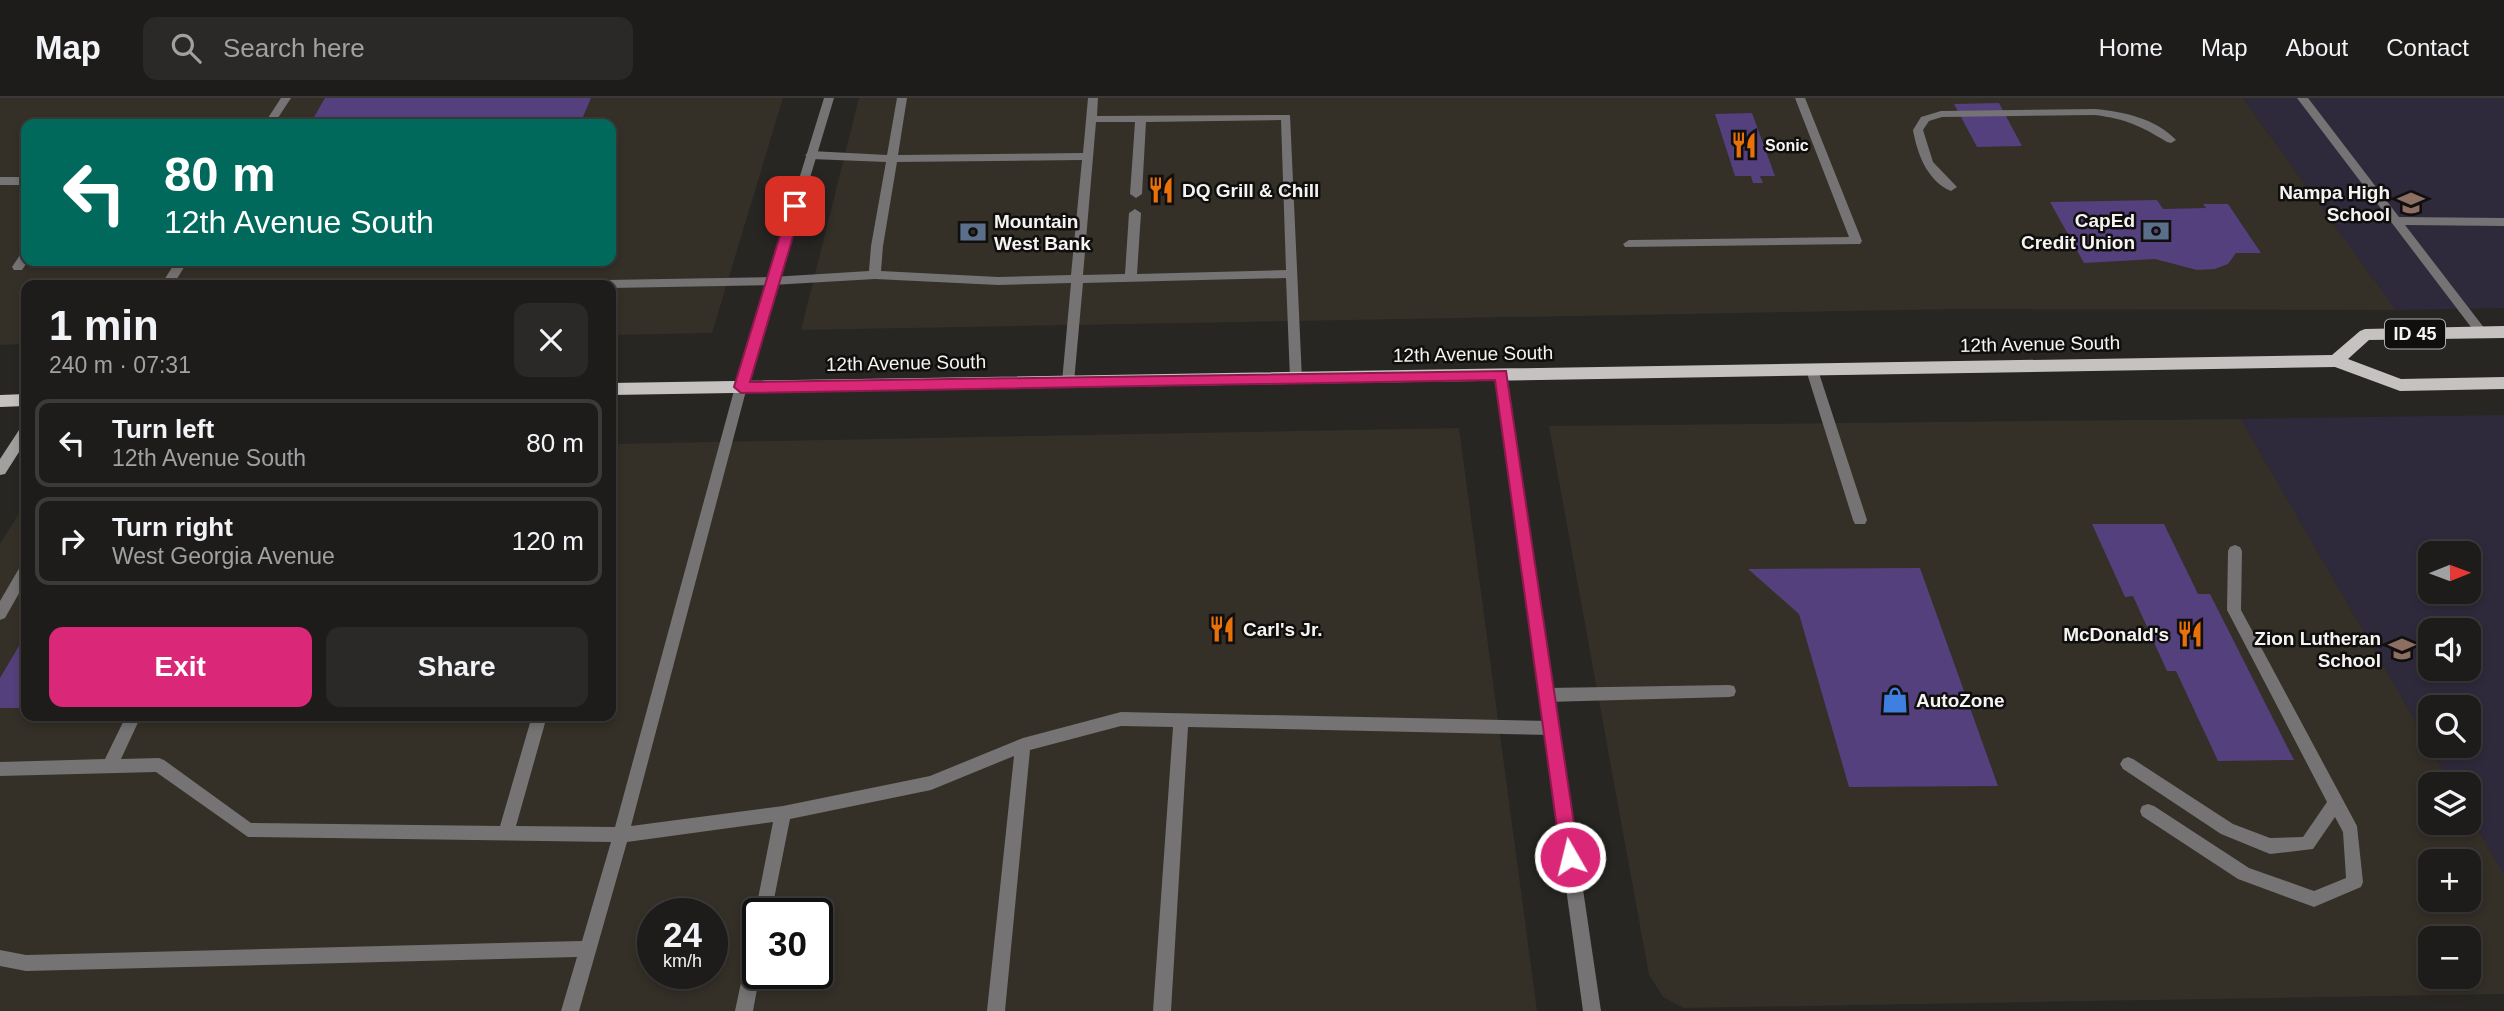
<!DOCTYPE html>
<meta charset="utf-8">
<style>
:root{--surface:#1d1c1a;--page:#2a2927;--text:#f1f3f6;--muted:#a0a1a2;--line:#3b3a39;--accent:#db2777}
body{margin:0;font-family:Helvetica,sans-serif;background:var(--page);color:var(--text);height:100vh;display:flex;flex-direction:column;font-size:26px;white-space:nowrap}
*{box-sizing:border-box;margin:0}
p{font-size:23px;color:var(--muted)}
.icon{flex:none;width:38px;height:38px;fill:none;stroke:currentColor;stroke-width:2;stroke-linecap:round;stroke-linejoin:round}
.map{position:relative;flex:1;overflow:hidden}
.sheet{position:absolute;left:21px;top:182px;width:595px;height:441px;display:flex;flex-direction:column;background:var(--surface);border-radius:14px;box-shadow:0 4px 10px #0003,0 0 0 2px var(--line)}
.sheet>*{flex:none}
.guide{position:absolute;left:21px;top:21px;width:595px;height:147px;border-radius:14px;box-shadow:0 4px 10px #0003,0 0 0 2px var(--line);background:#00695c;color:#fff;overflow:hidden}
.needle{width:46px;rotate:89deg}
.fabs{position:absolute;left:2418px;top:443px;display:grid;gap:14px}
.fabs a{display:grid;place-items:center;width:63px;height:63px;border-radius:14px;background:var(--surface);box-shadow:0 4px 10px #0003,0 0 0 2px var(--line);font-size:35px}
.speed{position:absolute;left:637px;top:800px;display:flex;gap:14px;font-size:35px;font-weight:700;text-align:center}
.speed>*{display:grid;place-content:center;width:91px;height:91px;border-radius:50%;background:var(--surface);box-shadow:0 4px 10px #0003,0 0 0 2px var(--line);line-height:1}
.speed small{font-size:18px;font-weight:400}
.speed .limit{border:4px solid #111;border-radius:10px;background:#fff;color:#111}
.pin{position:absolute;display:grid;place-items:center;width:60px;height:60px;color:#fff;margin:-30px;border-radius:14px;box-shadow:0 4px 10px #0006}
.me{position:absolute;width:77px;margin:-38px;rotate:352deg;stroke-linejoin:round;filter:drop-shadow(0 0 5px #0008)}
.turn{display:flex;align-items:center;gap:24px;height:147px;padding:0 28px;font-size:32px}
.turn .icon{width:91px;height:91px;stroke-width:2.5}
.turn b{display:block;font-size:49px;line-height:60px}
.round{display:grid;place-items:center;flex:none;width:74px;height:74px;border-radius:14px;background:var(--page)}
.head{display:flex;align-items:center;justify-content:space-between;height:119px;padding:0 28px}
h1{font-size:42px;font-weight:800;line-height:52px}
.cta{display:flex;gap:14px;margin-top:auto;padding:14px 28px}
.cta a{flex:1;height:80px;border-radius:14px;background:var(--accent);color:#fff;font-size:28px;font-weight:800;line-height:80px;text-align:center}
.cta a+a{background:var(--page);color:var(--text)}
ul{padding:0;list-style:none}
li{display:flex;align-items:center;gap:21px;height:88px;margin:0 14px 10px;padding:0 14px;border:4px solid var(--line);border-radius:14px}
li div{flex:1}
li b{display:block;font-size:26px}
li em{font-style:normal}
header{display:flex;align-items:center;gap:42px;box-sizing:border-box;height:98px;padding:0 35px;background:var(--surface);border-bottom:2px solid var(--line)}
header strong{font-size:33px}
nav{display:flex;gap:38px;margin-inline-start:auto;font-size:24px}
.search{width:490px;height:63px;background:var(--page);display:flex;align-items:center;gap:18px;box-sizing:border-box;padding:0 24px;border-radius:14px;color:var(--muted);font-size:26px}
.map>svg:first-child{display:block}
</style>
<header>
<strong>Map</strong>
<div class="search"><svg class="icon" aria-label="search" viewBox="0 0 24 24"><circle cx="10" cy="10" r="6"/><path d="M15 15l6 6"/></svg>Search here</div>
<nav><a>Home</a><a>Map</a><a>About</a><a>Contact</a></nav>
</header>
<div class="map">
<svg width="2504" height="913" viewBox="0 0 2504 913">
<rect width="100%" height="100%" fill="#272623"/>
<path fill="#342f27" fill-rule="evenodd" d="M0,0H783L712,235L611,237V187H26V246L0,247ZM26,26H611V163H26Z
M859,0H2243L2396,212L1958,211L801,232Z
M2241,321L2452,686H2431V724H2469V716L2504,776V896L1684,910L1663,899L1649,877L1549,328ZM2431,763H2469V802H2431ZM2431,840H2469V878H2431Z
M1459,330L1537,913H0V446L26,404V618H611V346ZM653,816H712V875H653ZM758,816H817V875H758Z"/>
<path fill="#2f2a3b" fill-rule="evenodd" d="M2243,0H2504V210L2396,212Z
M2504,317V776L2469,716V686H2452L2241,321ZM2431,455H2469V494H2431ZM2431,532H2469V570H2431ZM2431,609H2469V648H2431Z"/>
<path fill="#53407c" d="M325,0H591L580,26H310Z
M1999,5L2022,48L1977,49L1954,6Z
M1752,15L1775,78H1760L1763,85H1753L1751,78H1735L1715,16Z
M2157,102L2163,111L2206,110L2203,106H2228L2261,155H2236L2228,166L2215,171L2197,172L2155,161L2084,165L2050,104Z
M2092,426H2164L2198,496H2210L2294,662L2218,663L2176,573H2167L2133,498L2125,499Z
M1920,470L1998,688L1849,689L1799,516L1748,471Z
M26,536V610H0V580Z"/>
<g fill="none" stroke-linecap="round" stroke-linejoin="round">
<path fill="#757373" fill-rule="evenodd" d="M897,0H907L898,57L1083,55L1088,0H1098L1097,18L1290,17L1302,281L1300,284L1296,286L1290,281L1286,180L1083,185L1074,284L1068,289L1062,284L1071,185L998,187L875,181L772,187L611,190V187H543L549,183L772,179L869,173L871,148L886,64L811,61L805,57L811,53L887,57ZM1281,22L1286,172L1137,176L1141,115L1135,111L1129,115L1125,176L1083,177L1096,24H1135L1130,96L1136,100L1142,96L1146,24ZM1082,62L1071,177L998,179L881,173L883,148L897,64Z
M1795,0H1805L1862,143L1860,146L1625,149L1623,146L1629,142L1849,139Z
M2297,0H2308L2399,119L2504,120V128L2405,127L2485,231L2487,234L2485,237H2477Z
M2095,11C2124,14 2155,20 2176,42L2171,45L2167,44C2141,28 2126,21 2095,17L1942,19L1929,23L1923,32L1933,64L1957,89L1951,93C1927,83 1917,55 1913,32L1921,19L1941,13Z
M0,79H26V87H0Z
M26,153V163H28L22,172H14L12,169L22,154Z
M1812,267L1818,272L1867,422L1865,426H1855L1853,422L1806,272Z
M741,284L747,289L631,728L783,708L930,678L1023,640L1121,614L1552,623L1557,625L1560,630L1557,635L1552,637L1188,629L1171,913H1153L1173,629L1121,628L1030,652L1005,913H987L1014,658L931,692L790,721L771,816H758V822L755,816L773,724L627,744L579,913H561L577,859L26,873L0,868V852L26,857L582,843L611,744L248,739L156,674L0,678V664L105,661L126,618H141L121,661L159,660L164,662L251,725L500,728L532,618H547L516,728L615,729L735,289Z
M2235,447L2240,449L2242,453L2241,512L2357,728L2363,784L2361,789L2314,809L2238,781L2142,718L2140,713L2142,708L2148,706L2154,708L2249,770L2314,793L2346,780L2343,734L2335,719L2313,751L2270,756L2221,736L2123,671L2120,666L2123,661L2128,659L2133,661L2233,726L2270,740L2303,739L2327,704L2227,512L2228,453L2230,449Z
M26,465V483L5,520L0,522V503L21,467Z
M1729,587L1734,588L1736,593L1734,598L1729,599L1547,604L1542,602L1539,597L1542,592L1547,590Z
M758,834V875H760L753,913H735L750,842L752,836Z"/>
<path fill="#757373" fill-rule="evenodd" d="M281,0H291L274,26H264Z
M824,0H834L747,289L741,294L735,289Z
M176,163H188L173,187H161Z
M1501,272L1507,277L1601,913H1583L1495,277Z"/>
<path fill="#a29f9f" fill-rule="evenodd" d="M26,328V343L5,376L0,377V361L21,329Z"/>
<path fill="#c6c2c1" fill-rule="evenodd" d="M2504,228V240L2369,242L2348,261L2401,281L2504,279V291L2400,293L2335,269L611,297V285L2332,257L2360,233L2365,231Z
M26,296V308L0,309V297Z"/>
</g>
<path fill="#db2777" stroke="#8e194d" stroke-width="2" d="M795,103L802,108L750,284L1506,273L1579,759L1577,765L1570,767L1564,765L1561,759L1495,282L741,295L734,289L789,108Z"/>
<defs>
<g id="restaurant-bare" transform="scale(2.1)"><path d="M-5-6h1v4h1v-4h1v4h1v-4h1v5L-1.5 .5V6h-2V.5L-5-1ZM5-6V6H3V1.5H1.5Q1.5-4 5-6Z" fill="#e8710a" stroke="#100f0e" stroke-width="2.5" paint-order="stroke"/></g>
<g id="school-bare" transform="scale(2.1)"><path d="M0-5L7-2L0 1L-7-2ZM-4 1L0 2.5L4 1V4Q0 6-4 4Z" fill="#8d6e63" stroke="#100f0e" stroke-width="2.5" paint-order="stroke"/></g>
<g id="bank-bare" transform="scale(2.1)"><path d="M-6-4H6V4H-6ZM0-2.3a2.3 2.3 0 1 0 0 4.6a2.3 2.3 0 1 0 0-4.6Z" fill="#5c6f8a" stroke="#100f0e" stroke-width="2.5" paint-order="stroke"/></g>
<g id="shop-bare" transform="scale(2.1)"><path d="M-5-2.5h2.3a2.7 3.5 0 0 1 5.4 0H5L5.5 6h-11ZM-1.5-2.5h3a1.5 2.3 0 0 0-3 0Z" fill="#3f7fe0" stroke="#100f0e" stroke-width="2.5" paint-order="stroke"/></g>
</defs>
<g fill-rule="evenodd">
<use href="#restaurant-bare" x="1744" y="47"/>
<use href="#restaurant-bare" x="1161" y="92"/>
<use href="#school-bare" x="2411" y="105"/>
<use href="#bank-bare" x="2156" y="133"/>
<use href="#bank-bare" x="973" y="134"/>
<use href="#restaurant-bare" x="1222" y="531"/>
<use href="#restaurant-bare" x="2190" y="536"/>
<use href="#school-bare" x="2402" y="551"/>
<use href="#shop-bare" x="1895" y="602"/>
</g>
<g text-anchor="middle" dominant-baseline="central" stroke-width="5" stroke-linejoin="round" paint-order="stroke">
<g font-size="16" font-weight="bold" fill="#f5f4f2" stroke="#100f0e" text-anchor="start">
<text x="1765" y="47">Sonic</text>
</g>
<rect fill="#100f0e" stroke="#b0afae" stroke-width="2" x="2385" y="221.5" width="60" height="29" rx="5"/>
<g font-size="18" font-weight="bold" fill="#f5f4f2">
<text x="2415" y="236">ID 45</text>
</g>
<g font-size="19" font-weight="bold" fill="#f5f4f2" stroke="#100f0e" text-anchor="start">
<text x="1182" y="92">DQ Grill &amp; Chill</text>
<text x="2390" y="94" text-anchor="end">Nampa High<tspan x="2390" dy="22">School</tspan></text>
<text x="2135" y="122" text-anchor="end">CapEd<tspan x="2135" dy="22">Credit Union</tspan></text>
<text x="994" y="123">Mountain<tspan x="994" dy="22">West Bank</tspan></text>
<text x="1243" y="531">Carl's Jr.</text>
<text x="2169" y="536" text-anchor="end">McDonald's</text>
<text x="2381" y="540" text-anchor="end">Zion Lutheran<tspan x="2381" dy="22">School</tspan></text>
<text x="1916" y="602">AutoZone</text>
</g>
<g font-size="19" fill="#f5f4f2" stroke="#100f0e">
<text transform="translate(2040 246) rotate(-1)">12th Avenue South</text>
<text transform="translate(1473 256) rotate(-1)">12th Avenue South</text>
<text transform="translate(906 265) rotate(-1)">12th Avenue South</text>
</g>
</g>
</svg>
<div class="fabs">
<a><svg class="needle" viewBox="-14 -14 28 28"><path d="M0-13l5 13h-10z" fill="#e53935"/><path d="M0 13l5-13h-10z" fill="#a0a1a2"/></svg></a>
<a><svg class="icon" aria-label="sound" viewBox="0 0 24 24"><path d="M4 9h4l5-4v14l-5-4H4zM17 9q2 3 0 6"/></svg></a>
<a><svg class="icon" aria-label="search" viewBox="0 0 24 24"><circle cx="10" cy="10" r="6"/><path d="M15 15l6 6"/></svg></a>
<a><svg class="icon" aria-label="layers" viewBox="0 0 24 24"><path d="M12 4l9 5-9 5-9-5zM3 14l9 5 9-5"/></svg></a>
<a>+</a>
<a>−</a>
</div>
<div class="speed"><div>24<small>km/h</small></div><div class="limit">30</div></div>
<div class="pin" style="left:795px;top:108px;background:#d93025"><svg class="icon" aria-label="arrive" viewBox="0 0 24 24"><path d="M6 21V4h12l-3 4 3 4H6"/></svg></div>
<svg class="me" style="left:1570px;top:759px" viewBox="-20 -20 40 40"><circle r="17" fill="#db2777" stroke="#fff" stroke-width="3"/><path d="M0-11L8 9 0 5-8 9z" fill="#fff"/></svg>
<div class="guide">
<div class="turn"><svg class="icon" aria-label="left" viewBox="0 0 24 24"><path d="M17 20v-9H6M10 6l-5 5 5 5"/></svg><div><b>80 m</b>12th Avenue South</div></div>
</div>
<section class="sheet">
<div class="head"><div><h1>1 min</h1><p>240 m · 07:31</p></div><a class="round"><svg class="icon" aria-label="close" viewBox="0 0 24 24"><path d="M6 6l12 12M18 6L6 18"/></svg></a></div>
<ul>
<li><svg class="icon" aria-label="left" viewBox="0 0 24 24"><path d="M17 20v-9H6M10 6l-5 5 5 5"/></svg><div><b>Turn left</b><p>12th Avenue South</p></div><em>80 m</em></li>
<li><svg class="icon" aria-label="right" viewBox="0 0 24 24"><path d="M7 20v-9h11M14 6l5 5-5 5"/></svg><div><b>Turn right</b><p>West Georgia Avenue</p></div><em>120 m</em></li>
</ul>
<div class="cta"><a>Exit</a><a>Share</a></div>
</section>
</div>
